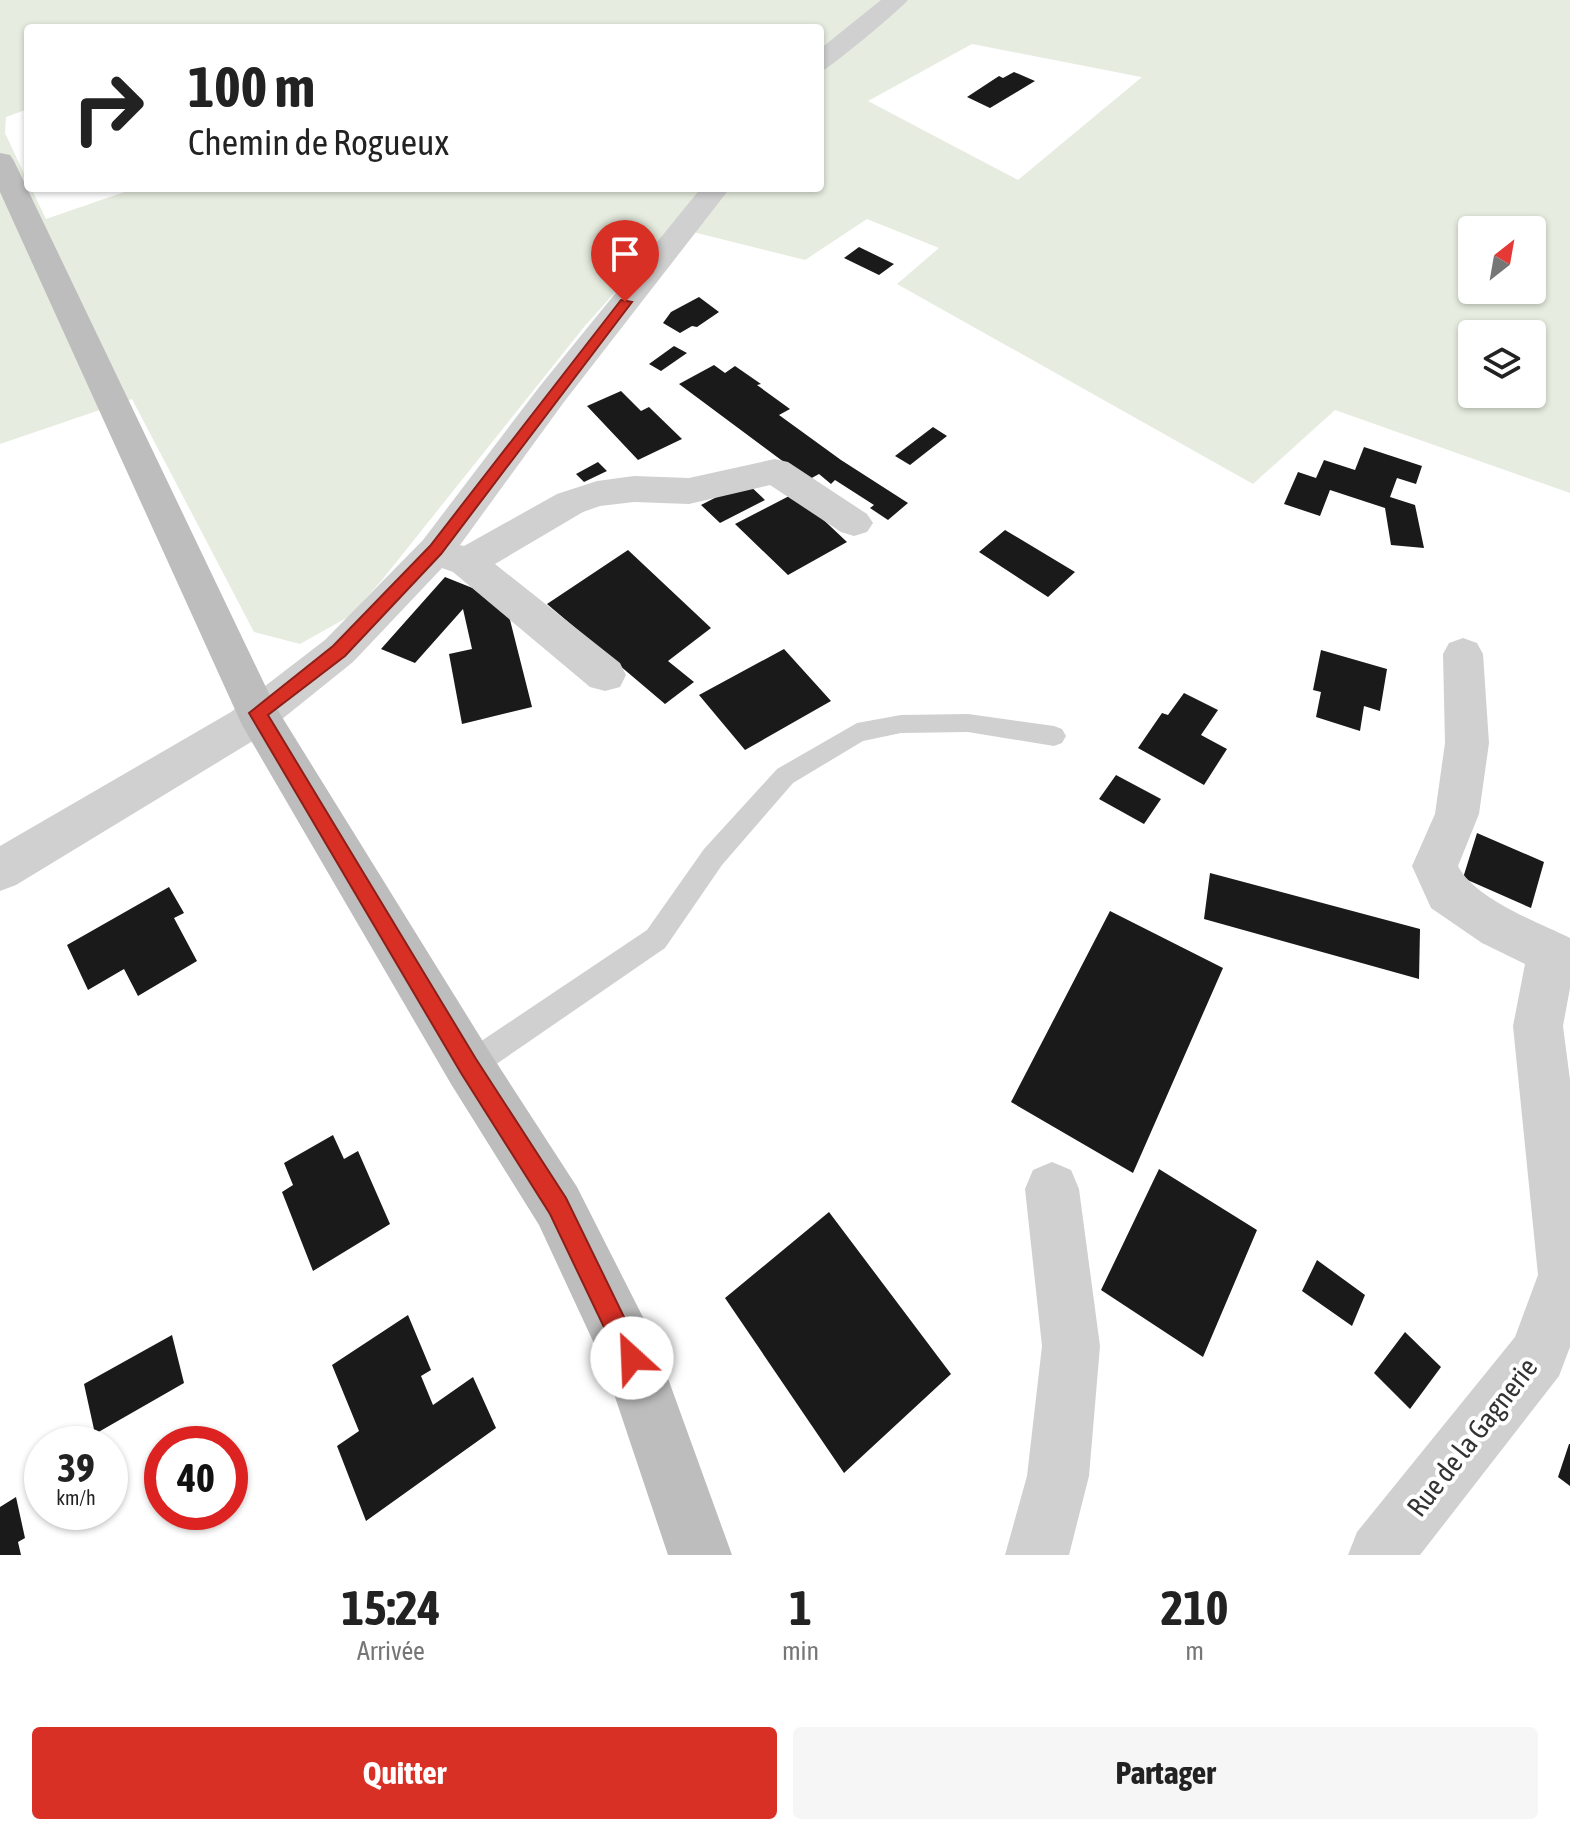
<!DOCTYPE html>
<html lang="fr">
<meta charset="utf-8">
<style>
:root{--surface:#fff;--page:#f6f6f6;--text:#222;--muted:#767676;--accent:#d93025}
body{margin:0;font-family:"Asap Condensed",sans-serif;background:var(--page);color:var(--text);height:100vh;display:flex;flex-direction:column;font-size:30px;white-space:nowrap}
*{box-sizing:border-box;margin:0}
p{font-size:26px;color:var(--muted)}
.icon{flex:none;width:44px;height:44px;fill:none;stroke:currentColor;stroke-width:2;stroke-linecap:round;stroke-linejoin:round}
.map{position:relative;height:1555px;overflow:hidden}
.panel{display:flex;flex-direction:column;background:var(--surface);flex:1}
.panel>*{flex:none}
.hud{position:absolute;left:24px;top:24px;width:800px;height:168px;border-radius:8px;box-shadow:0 2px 6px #0004;background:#fff;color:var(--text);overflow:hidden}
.needle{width:52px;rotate:31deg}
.tools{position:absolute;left:1458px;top:216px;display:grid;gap:16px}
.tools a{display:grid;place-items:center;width:88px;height:88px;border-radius:8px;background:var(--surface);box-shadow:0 2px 6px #0004;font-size:40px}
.speed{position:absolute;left:24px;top:1426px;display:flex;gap:16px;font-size:40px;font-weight:700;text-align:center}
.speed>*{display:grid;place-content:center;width:104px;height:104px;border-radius:50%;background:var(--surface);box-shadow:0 2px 6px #0004;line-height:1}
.speed small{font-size:20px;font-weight:400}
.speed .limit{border:12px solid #d22;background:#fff;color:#111}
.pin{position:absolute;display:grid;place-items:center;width:68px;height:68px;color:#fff;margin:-82px -34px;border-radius:50% 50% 50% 0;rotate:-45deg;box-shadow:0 0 8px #0007}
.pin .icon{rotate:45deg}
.me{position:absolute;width:88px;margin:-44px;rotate:335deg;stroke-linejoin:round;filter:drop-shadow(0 0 6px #0008)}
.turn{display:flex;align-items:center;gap:28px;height:168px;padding:0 32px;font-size:36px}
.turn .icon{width:104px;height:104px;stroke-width:2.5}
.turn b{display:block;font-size:56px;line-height:68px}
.eta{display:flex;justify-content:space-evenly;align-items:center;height:136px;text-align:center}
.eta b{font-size:48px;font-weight:700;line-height:56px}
.primary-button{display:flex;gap:16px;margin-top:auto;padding:16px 32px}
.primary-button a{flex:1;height:92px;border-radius:8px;background:var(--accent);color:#fff;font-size:32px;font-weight:700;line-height:92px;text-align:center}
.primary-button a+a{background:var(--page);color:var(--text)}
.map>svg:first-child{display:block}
</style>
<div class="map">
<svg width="1570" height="1555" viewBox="0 0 1570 1555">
<rect width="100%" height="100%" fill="#fff"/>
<path fill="#e6ecdf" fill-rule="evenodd" d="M0,0H1570V493L1335,410L1253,484L897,284L939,248L867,219L805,260L673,227L584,327L382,580L350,616L300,644L254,632L132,399L0,444ZM28,28H820V188H136L46,219L31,188H28V182L5,133L6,117L28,109ZM972,44L1141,77H1142L1018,180L868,101ZM1472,230H1532V290H1472ZM1472,334H1532V394H1472Z"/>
<path fill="#1a1a1a" d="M1014,72L1035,81L990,108L967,97L999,76L1003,78Z
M859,247L894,264L879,275L844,258Z
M699,297L719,312L697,327L692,326L680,333L663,323L671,312Z
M674,346L687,353L661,371L649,364Z
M714,365L725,373L735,366L761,384L757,385L790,409L779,415L841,460L908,503L888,520L870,508L874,505L835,480L831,484L819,474L808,480L679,384Z
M621,391L641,411L649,407L682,439L638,460L587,406Z
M933,427L947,436L910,465L895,456Z
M1364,447L1422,466L1416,484L1397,478L1390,497L1415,505L1424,548L1391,545L1385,508L1330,490L1320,516L1284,504L1298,472L1316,478L1324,460L1355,470Z
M598,462L607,471L584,482L576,474Z
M746,482L765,500L720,523L701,505Z
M795,493L847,542L788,575L735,524Z
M1005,530L1075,572L1048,597L979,552Z
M628,550L711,628L668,661L694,682L665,704L547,604Z
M445,577L495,597L507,608L532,707L462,724L449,654L472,649L463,609L415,663L381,649Z
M784,649L831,701L745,750L699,695Z
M1321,650L1387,669L1380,711L1364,706L1360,731L1316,717L1321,692L1313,690Z
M1184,693L1218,710L1201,735L1227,749L1204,785L1138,748L1162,713L1168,715Z
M1116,775L1161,799L1144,824L1099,799Z
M1477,833L1544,862L1531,908L1463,878Z
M1210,873L1420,929L1419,979L1204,919Z
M169,887L184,913L174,918L197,961L138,996L124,969L88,990L67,945Z
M1110,911L1223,968L1133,1173L1011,1102Z
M333,1135L344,1159L358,1151L390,1224L313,1271L282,1192L293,1185L284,1163Z
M1159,1169L1257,1230L1203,1357L1101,1290Z
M829,1212L951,1374L844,1473L725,1298Z
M1317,1260L1365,1295L1352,1326L1302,1291Z
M408,1315L431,1370L421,1376L433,1405L473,1377L496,1428L366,1521L337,1446L359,1431L332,1365Z
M1405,1332L1441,1367L1410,1409L1374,1373Z
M172,1335L184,1383L95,1434L84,1384Z
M1569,1444H1570V1486L1558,1477Z
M16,1497L25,1538L18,1542L21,1555H0V1507Z"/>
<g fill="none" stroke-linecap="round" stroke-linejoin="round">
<path fill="#d0d0d0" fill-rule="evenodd" d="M968,714L1054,726L1062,729L1066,736L1062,743L1054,746L968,732L901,733L863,741L793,783L722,865L665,948L479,1076L469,1080L459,1076L455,1066L459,1056L647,930L704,849L777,769L857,723L901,715Z"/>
<path fill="#d0d0d0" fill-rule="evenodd" d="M881,0H908C901,9 828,70 820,72V49Z
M701,188H730L564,402L460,545L464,546L557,494L597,481L634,476L689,478L775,459L788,462L867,514L873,523L867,532L854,536L841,532L770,485L689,504L634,502L600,506L583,512L495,564L620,663L626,675L620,687L605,691L590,687L453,572L442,568L353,662L261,736L16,885L0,891V846L231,712L325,640L423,540L540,386Z
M1463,638L1477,643L1483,654L1489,743L1479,814L1458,866C1475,899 1537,922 1570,938V988L1563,1026L1570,1080V1347L1559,1376L1420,1555H1348L1357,1532L1515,1337L1538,1275L1513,1026L1525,964L1482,943L1431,908L1412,866L1435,814L1445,743L1443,654L1449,643Z
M1052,1162L1071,1170L1079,1189L1100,1346L1089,1476L1069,1555H1005L1027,1476L1042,1346L1025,1189L1033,1170Z"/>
<path fill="#bdbdbd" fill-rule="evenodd" d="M0,153L10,155L14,161L274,704L487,1048L577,1187L653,1337L732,1555H668L605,1367L539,1225L451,1084L242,725L0,192Z"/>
</g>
<path fill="#d93025" stroke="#8d1f18" stroke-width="2" d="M621,300L632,302L441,554L345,656L268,715L476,1059L566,1198L644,1358L640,1367L632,1370L623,1367L550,1214L461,1073L249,713L333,646L430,546Z"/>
<g text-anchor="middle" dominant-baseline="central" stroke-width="8" stroke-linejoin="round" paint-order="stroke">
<g font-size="28" fill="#333" stroke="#fff">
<text transform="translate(1472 1437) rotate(-52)">Rue de la Gagnerie</text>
</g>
</g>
</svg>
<div class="tools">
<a><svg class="needle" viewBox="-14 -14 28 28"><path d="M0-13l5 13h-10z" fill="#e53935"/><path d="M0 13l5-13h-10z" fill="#767676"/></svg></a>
<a><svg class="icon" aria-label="layers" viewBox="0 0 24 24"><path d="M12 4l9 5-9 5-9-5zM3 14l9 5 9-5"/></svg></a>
</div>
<div class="speed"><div>39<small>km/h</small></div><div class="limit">40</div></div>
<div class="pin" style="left:625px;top:302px;background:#d93025"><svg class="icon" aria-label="arrive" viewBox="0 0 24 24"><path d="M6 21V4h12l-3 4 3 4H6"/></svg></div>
<svg class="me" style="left:632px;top:1358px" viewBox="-20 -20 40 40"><circle r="19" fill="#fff"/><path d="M0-13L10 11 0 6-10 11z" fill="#d93025"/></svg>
<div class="hud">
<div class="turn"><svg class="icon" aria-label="right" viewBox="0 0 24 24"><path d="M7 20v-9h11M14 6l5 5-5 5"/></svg><div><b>100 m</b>Chemin de Rogueux</div></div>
</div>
</div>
<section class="panel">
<div class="eta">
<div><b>15:24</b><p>Arrivée</p></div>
<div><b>1</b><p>min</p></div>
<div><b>210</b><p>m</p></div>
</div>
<div class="primary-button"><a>Quitter</a><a>Partager</a></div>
</section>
